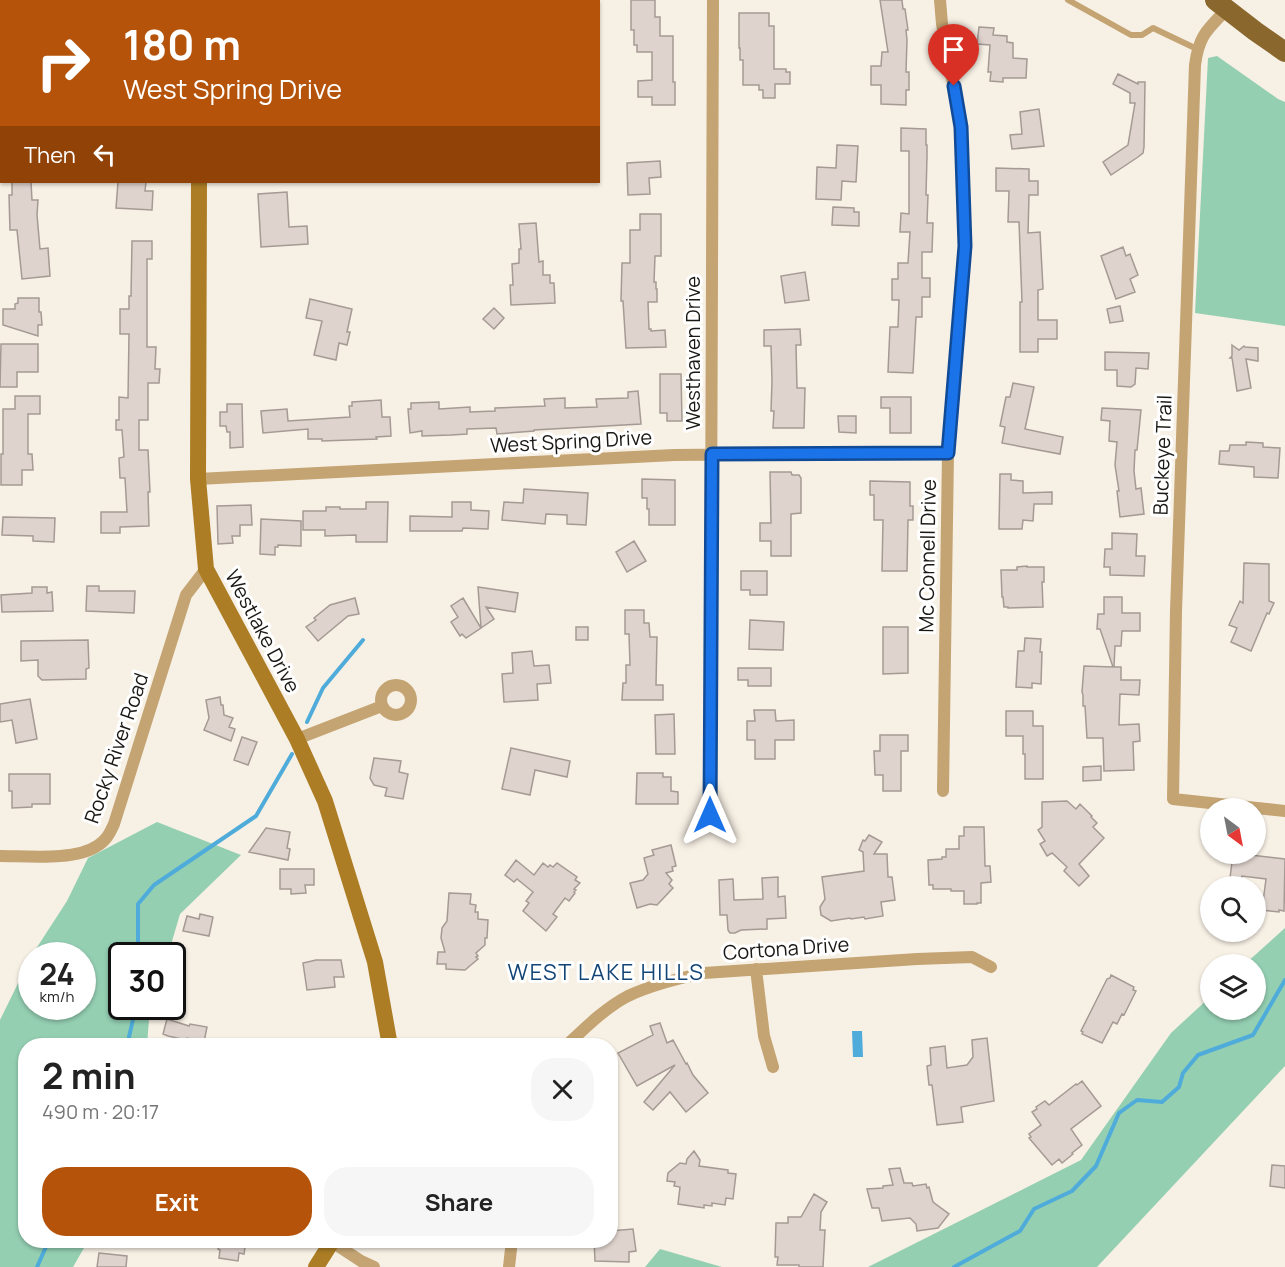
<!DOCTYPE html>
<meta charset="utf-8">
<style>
:root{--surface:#fff;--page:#f6f6f6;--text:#222;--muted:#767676;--accent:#b45309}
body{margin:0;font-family:Manrope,sans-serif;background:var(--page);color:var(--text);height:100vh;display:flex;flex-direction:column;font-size:22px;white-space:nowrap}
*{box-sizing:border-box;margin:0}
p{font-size:20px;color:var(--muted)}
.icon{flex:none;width:33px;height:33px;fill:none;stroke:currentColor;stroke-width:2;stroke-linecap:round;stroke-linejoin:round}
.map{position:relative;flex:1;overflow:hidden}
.details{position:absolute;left:18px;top:1038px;width:600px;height:210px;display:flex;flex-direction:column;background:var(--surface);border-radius:24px;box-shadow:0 2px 4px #0004}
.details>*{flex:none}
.top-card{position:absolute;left:0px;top:0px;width:600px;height:183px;box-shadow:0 2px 4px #0004;background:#b45309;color:#fff;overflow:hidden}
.needle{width:39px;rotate:148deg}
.tools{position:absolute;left:1200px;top:798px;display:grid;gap:12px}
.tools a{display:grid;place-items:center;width:66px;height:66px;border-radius:50%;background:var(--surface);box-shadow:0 2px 4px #0004;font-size:30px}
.speed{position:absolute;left:18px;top:942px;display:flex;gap:12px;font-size:30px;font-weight:700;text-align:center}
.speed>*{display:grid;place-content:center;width:78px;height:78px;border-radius:50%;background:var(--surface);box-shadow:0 2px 4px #0004;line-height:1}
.speed small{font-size:15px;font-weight:400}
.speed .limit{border:3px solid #111;border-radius:9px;background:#fff;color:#111}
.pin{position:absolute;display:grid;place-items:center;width:51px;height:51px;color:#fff;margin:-62px -26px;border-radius:50% 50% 50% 0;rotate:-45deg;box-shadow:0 0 6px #0007}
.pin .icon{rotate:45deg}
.me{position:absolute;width:66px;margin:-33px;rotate:0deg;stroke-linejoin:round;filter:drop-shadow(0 0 4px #0008)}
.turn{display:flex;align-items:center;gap:21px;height:126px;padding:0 24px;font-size:27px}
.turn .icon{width:78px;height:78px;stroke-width:2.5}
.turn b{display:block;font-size:42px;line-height:51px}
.then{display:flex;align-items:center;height:57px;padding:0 24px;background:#0003;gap:12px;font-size:22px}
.round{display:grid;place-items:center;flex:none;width:63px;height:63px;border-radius:24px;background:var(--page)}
.head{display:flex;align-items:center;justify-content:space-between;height:102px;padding:0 24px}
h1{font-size:36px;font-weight:700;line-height:45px}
.action{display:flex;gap:12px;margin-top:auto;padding:12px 24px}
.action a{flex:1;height:69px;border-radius:24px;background:var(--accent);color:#fff;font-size:24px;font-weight:700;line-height:69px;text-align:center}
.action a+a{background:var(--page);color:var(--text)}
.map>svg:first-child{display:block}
</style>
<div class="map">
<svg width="1285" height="1267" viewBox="0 0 1285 1267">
<rect width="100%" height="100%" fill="#f7f0e5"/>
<path fill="#94cfb2" d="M1217,56L1278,99L1285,102V326L1195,313L1208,58Z
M157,822L241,855L180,914L168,955L122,956V1006L153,1007L149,1020L147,1045L26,1046V1240L88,1241L73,1267H0V1020L31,957L32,1006H82V956L32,955L67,901L88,858Z
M1285,928V1066L1097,1267H868L1081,1160L1171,1033L1210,997V1010H1256V964H1245Z
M660,1249L722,1267H645Z"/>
<path fill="#4facda" d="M852,1031H862L863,1057H853Z"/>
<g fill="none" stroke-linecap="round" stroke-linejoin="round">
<path stroke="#4facda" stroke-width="4" d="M307,722L323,688L363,640
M138,956V904L154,885L256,816L292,754
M127,1046L136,1006
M37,1267L49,1240
M954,1267L1020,1231L1034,1209L1072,1191L1096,1166L1119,1113L1137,1100L1162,1102L1179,1087L1183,1073L1198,1055L1253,1035L1285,980"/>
</g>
<path fill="#dfd3cd" stroke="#a59a94" stroke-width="1.5" d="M631,0H655V17H660V36H673V82H675V105H652V97H638V81L652,80V52H637V45H634V30H631Z
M880,0H902L903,9H905L908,30H906L907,40L906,72H909V90H906V105L881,104V85H871V66H881L882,52H888Z
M739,13H769V26H774V69H786V72H790V84H775V98H763V90H759V85H743V60H740V48H739Z
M979,27L994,28L993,35L1007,36V42L1013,43V58L1027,59L1026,78H1003V82L990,81L991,72H988L990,45L977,44Z
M1118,74L1138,84V82H1145L1144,147L1143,153L1138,157L1111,175L1103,162L1128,145L1135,103H1130V93L1113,84Z
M1039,109L1044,146L1012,149L1010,135L1022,134L1020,112Z
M901,128L926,129V145H927V156L926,195H928L927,223H933L932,252H922V278H930V297H922V317H916L913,373L888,372L890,327H898L899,300H892V279H898V263H908L910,232H900L901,213L909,214V151H901Z
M837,145L858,146L856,182L842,181L841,200L816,199L817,167L836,168Z
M660,161L661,177L649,178L650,194L628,195L627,163Z
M996,168L1029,169V181H1038V195H1029L1028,233L1040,232L1043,289L1038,290V320H1057V339H1038V352H1020V302H1022L1019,222H1008L1009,191H996Z
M12,182H31L32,200H38L37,215L40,249L48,248L50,276L22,279L17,230H10L9,195H12Z
M118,182H146L145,191H153L152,210L116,208Z
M287,192L289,227L307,226L308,244L261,247L258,194Z
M833,207L854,208V212H859V226L832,225Z
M640,214H661V256H655L654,282H656V289H657V302H648L649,329H651V331L665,330L666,347L626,348L623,301H621L622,263H630V230H640Z
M536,223L539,262L543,261V275H550V283H554L555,303L511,305L510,285H513L512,264L519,263V249H521L519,224Z
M132,241H152V259H147V347H156L155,369H160L159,383H148V420H139V450H148L150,492H148L149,526L120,527V533H101V512H127L125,478H120L119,458L124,457L122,430H116V420H119V397L128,398L129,334H120V309H129V296H131Z
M1123,247L1126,256L1130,254L1138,275L1130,279L1135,292L1116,299L1101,256Z
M805,272L809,300L785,303L781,276Z
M18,298H39V312H41L42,325H38V336L3,325V309H15V304L18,303Z
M310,299L352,309L347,332H350L347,345L339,343L336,360L314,355L322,321L306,318Z
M1120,306L1123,321L1110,323L1107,309Z
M494,308L504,318L494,329L483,319Z
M800,329L801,345H796L797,388H805L804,428H773L774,411H771L772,381L771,346H764V330Z
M1,344H38V372H17V387H0Z
M1232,345L1239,350L1244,346L1245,347L1258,348V361L1246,359L1251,388L1237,391L1232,358H1230L1232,356Z
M1105,352L1149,353L1148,369L1136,368L1135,384L1131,387L1117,386V370H1105Z
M660,374H681L682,421H667V413H660Z
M1013,383L1034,387L1025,429L1063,437L1060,454L1002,443L1005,427L1000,426L1006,397H1010Z
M638,391L641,424L534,430V431L497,434L496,428L467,429V434L451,435L422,436V431L410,433L408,409H411V403L439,402V409L470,407V412L495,411V408L545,406L544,399L565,398V408L597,407L596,399L628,398V392Z
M15,396H40V414H28V454H32L33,470H22V485H1V454H3V409H15Z
M881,397H911V433H890V408H881Z
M381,400L382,417H390L391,436L376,437L377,439L322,441V439H308V429L263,433L261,411L287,409L288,421L350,417L349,406H352V402Z
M227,404H242L243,447L230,448V432H227L226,426H220V412H227Z
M1102,408L1141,410L1137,450H1135L1134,471L1136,489L1141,488L1144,514L1120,517L1117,491H1119L1115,465L1117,442L1109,441L1110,421L1101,420Z
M838,416H856V433L839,432Z
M1246,442L1263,443V447L1280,448L1278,478L1254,477V467L1219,464L1220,451H1229L1230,445H1246Z
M770,472H791L792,475H799L801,478V513L791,514V556H771V541H760V523H771Z
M1000,474H1011V480L1023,481V493L1052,492V504H1034L1033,521L1023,520L1022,529H999Z
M642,479L675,480V525H649V509H647V498H642Z
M870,481L910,482V506H913V520H908L907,571H882L883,520H874V495H870Z
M524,489L588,493L586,525L567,524V515L546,514L545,524L502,520L504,502L523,503Z
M366,502H388L387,542H356V535L325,536V530H303V511H326V507H340V509H366Z
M452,502H471V510L489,511L488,529L463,528L462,531H410V516L452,517Z
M251,505L252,525H240V536H232L233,543L218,544L217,506Z
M3,517L55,518L54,542L33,541V536L2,535Z
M261,519L301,521V546L278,545V547H275V555L260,554Z
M1112,533L1137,534L1136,556H1145L1144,576L1110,575V567H1104L1105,549H1112Z
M634,541L646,561L627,572L616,552Z
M1244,563L1269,564V601L1274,603L1269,614L1267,613L1251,651L1231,642L1237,628L1229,625L1240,601L1243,603Z
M1027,566V567H1044V582H1042L1043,607L1008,608V607H1004L1003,597H1002L1001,570H1017V567Z
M741,571H767V595H750V590H741Z
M87,586H99V591H135L134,613L86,611Z
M32,587H47V593L52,592L53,611L2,612L1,595L32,593Z
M478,587L518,593L515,612L486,607L494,619L481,628Z
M1104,597H1122V613H1140V631H1122L1121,646H1115L1114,667H1121V680H1140L1139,695L1120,694L1119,725L1139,724L1140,741L1133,742L1134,770L1104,771L1103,738H1087L1085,706H1083V695L1082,692L1084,666L1113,667L1100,629H1097L1098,614H1104Z
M355,598L359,614L348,616L318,641L306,627L316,620L314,618L330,605Z
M463,598L481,628L466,638L462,634L460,636L451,622L458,617L451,606Z
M625,610H644V623H649L650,637H657L656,685H663V700H622L623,683H626V665H630L629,634H625Z
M750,620L784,622L783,650L749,649Z
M576,627H588V640H576Z
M883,627H908V673L883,674Z
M1025,638L1041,639L1040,652H1042L1041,684L1032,683V688L1016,687L1018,651H1024Z
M88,640L89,668L86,669V679L42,680L38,676V660L21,661V641Z
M532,651L534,666L549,665L551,683L537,684L538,700L504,702L502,674L513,673L512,653Z
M738,668H771V686H748V680H738Z
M220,697L221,705H223L224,715L233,718L229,727L235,729L231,741L204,730L209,718L206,700Z
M30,699L37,739L16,743L12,720L0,722V704Z
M754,710H775L776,721L794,720V740H775V759H755V740H747V721H755Z
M1006,711H1033V726H1043V779H1025V754H1023V736H1006Z
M674,714L675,754H656L655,715Z
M880,735H908V751H901V791H883V775H875L874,751H880Z
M242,737L257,742L248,765L234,760Z
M511,748L570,761L567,777L535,770L530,795L502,789Z
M374,758L401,761L399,772L408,774L403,799L385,796L387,788L374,785L370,778Z
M1101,766V780L1083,781V767Z
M637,773H663V777H671V791L678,792V804H636Z
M9,774H50V804H32V807L12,808V791H9Z
M1067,801L1076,809L1080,804L1092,816L1091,817L1097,823L1093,827L1104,838L1079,864L1089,876L1079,886L1064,871L1067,867L1052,853L1047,856L1040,844L1045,841L1038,830L1042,827V802Z
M964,827H984L985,866H990L991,882L981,883V903H977V904H964V891H951V889H933V885H929L928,860L942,859V857H946V849H959V836H964Z
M266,828L290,832L287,848L290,849L288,860L249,852Z
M869,835L882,842L874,854H887L888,877H892L895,900L881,902L883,916L865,919L864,917L851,919L850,918L831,921L821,915L820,907L825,899L822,877L864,871L863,852L859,850L863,840L865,841Z
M671,845L676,866L672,867L673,871L666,873L672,880L669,884L673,888L657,905L650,904L637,908L630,883L643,880L648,874L644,858L654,855L652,850Z
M1236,854H1251V855L1285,859L1284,911L1279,910V912L1262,910L1266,879L1242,876L1241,879L1230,878L1232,862H1235Z
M516,860L534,875L543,863L548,867L550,865L553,867L557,863L577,877L575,880L580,883L574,889L576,890L574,892L575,893L569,901L565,898L553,914L557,917L546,931L523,911L529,903L526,901L533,892L517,879L514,882L505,875Z
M280,869H314V885H305L306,893L291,894V889H280Z
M778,877V897L785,896L786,918L767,919V929L741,930L735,933H730L728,930L727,915H720L719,880L733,879L734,900L763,899L762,878Z
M449,893L471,894L470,904L476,905L475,912H478V919L488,920L487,938H485V945L476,953L478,956L476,957L478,959L465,970L446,969V964H437L438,952H445L441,938L442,928L447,921Z
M200,914L213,917L209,936L183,931L187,916L199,919Z
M316,960H341L344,977H334L335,987L307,990L303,963Z
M1111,975L1134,987L1133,990L1136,991L1124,1015L1122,1014L1117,1024L1113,1022L1102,1043L1082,1034L1083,1032L1081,1031L1107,979L1110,978Z
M167,1019L189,1026L190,1024L207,1027L204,1042L187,1038L186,1040L168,1036L163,1034Z
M660,1023L667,1043L673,1040L686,1064L687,1063L693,1075L708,1093L686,1112L670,1092L653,1110L644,1102L675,1065L637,1086L618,1053L653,1035L650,1026Z
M987,1038L994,1101L961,1107L963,1122L937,1125L932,1085H929L927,1066L931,1065L930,1048L945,1046L947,1068L967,1065L973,1057L972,1040Z
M1082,1081L1101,1106L1071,1129L1082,1145L1072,1153L1073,1154L1062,1163L1059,1159L1052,1165L1029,1138L1031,1137L1029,1134L1041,1125L1032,1112L1037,1109L1036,1107L1045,1101L1049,1105L1076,1084L1077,1085Z
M694,1151L700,1160L699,1166L728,1170V1173L736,1174L733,1199L726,1198L725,1205L712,1203V1206L704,1205V1208L678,1204L680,1187L674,1186L675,1182L667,1181L668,1173L680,1163L686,1164L687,1159Z
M1272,1165L1285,1166V1188L1270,1186Z
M900,1168L904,1183H912L913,1186L926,1184L927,1188L929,1187L933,1202L949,1214L938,1228L917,1231L916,1224L910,1218L882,1221L879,1208H872L867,1189L883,1188V1186L893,1185L889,1169Z
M814,1194L827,1202L821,1212L820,1230H825L823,1267H799V1265H777L778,1257H775L776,1223H788V1217H801Z
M633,1229L636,1251L629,1252V1262L595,1261L594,1240H610V1231Z
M219,1240H246L244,1254L239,1253L238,1261L219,1258L220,1250L218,1249Z
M99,1253L127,1256L126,1267H97Z"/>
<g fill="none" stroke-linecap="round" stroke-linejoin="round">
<path stroke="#c4a472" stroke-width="6" d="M453,0V2
M548,0V2
M1068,0L1131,35H1142L1153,28L1197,49
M201,1L221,0"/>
<path stroke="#c4a472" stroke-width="12" d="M940,0L942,24L961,127L965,246L948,453L943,791
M1227,9C1207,30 1199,35 1195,65L1176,611L1173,799L1285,811
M198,479L674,455L948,453
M381 700a15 15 0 1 1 30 0a15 15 0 1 1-30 0Z
M297,739L382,706
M710,815L713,0
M0,856C27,856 75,861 97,846C106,841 110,833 114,824L186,595L206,569
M756,969L764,1036L773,1067
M566,1046C585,1028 605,1008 628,996C651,985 680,978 704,973L917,959L972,957L991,967
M332,1242L361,1261L374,1267
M509,1267L512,1240"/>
<path stroke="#ac7d25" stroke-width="16" d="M199,2V0
M199,182L198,479L206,569L297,739L325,801L375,962L390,1046
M316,1267L333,1240"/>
<path stroke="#89672d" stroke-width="20" d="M1215,0L1255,31L1285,52"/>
</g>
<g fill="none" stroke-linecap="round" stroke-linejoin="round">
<g stroke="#114b97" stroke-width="15">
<path id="route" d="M710,815L712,454L948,453L965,246L961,127L954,86"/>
</g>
<use href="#route" stroke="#1a73e8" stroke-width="10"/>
</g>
<g text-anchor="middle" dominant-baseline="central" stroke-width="6" stroke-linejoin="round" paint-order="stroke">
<g font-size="20" fill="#1a1814" stroke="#fff">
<text transform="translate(692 353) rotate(-90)">Westhaven Drive</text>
<text transform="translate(571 441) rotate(-3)">West Spring Drive</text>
<text transform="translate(1162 455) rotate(-88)">Buckeye Trail</text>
<text transform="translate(927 556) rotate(-89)">Mc Connell Drive</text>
<text transform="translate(263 631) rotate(62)">Westlake Drive</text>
<text transform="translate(116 748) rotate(-71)">Rocky River Road</text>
<text transform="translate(786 948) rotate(-4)">Cortona Drive</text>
</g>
<g font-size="22" letter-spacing="1.5" fill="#124476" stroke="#fff">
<text x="606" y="972">WEST LAKE HILLS</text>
</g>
</g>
</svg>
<div class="tools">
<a><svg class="needle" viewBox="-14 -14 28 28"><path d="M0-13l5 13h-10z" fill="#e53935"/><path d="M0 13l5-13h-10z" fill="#767676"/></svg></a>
<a><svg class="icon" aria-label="search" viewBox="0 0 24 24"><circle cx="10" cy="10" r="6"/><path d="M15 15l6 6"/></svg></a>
<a><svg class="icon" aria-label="layers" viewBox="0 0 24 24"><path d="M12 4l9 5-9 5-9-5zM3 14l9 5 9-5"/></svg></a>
</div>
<div class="speed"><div>24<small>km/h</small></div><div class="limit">30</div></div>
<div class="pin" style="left:954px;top:86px;background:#d93025"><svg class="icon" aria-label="arrive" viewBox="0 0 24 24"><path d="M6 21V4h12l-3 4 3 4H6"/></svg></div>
<svg class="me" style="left:710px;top:815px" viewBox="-20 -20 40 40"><path d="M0-17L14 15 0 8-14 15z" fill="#1a73e8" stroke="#fff" stroke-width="4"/></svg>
<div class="top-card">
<div class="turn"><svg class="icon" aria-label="right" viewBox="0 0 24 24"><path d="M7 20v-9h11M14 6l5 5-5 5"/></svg><div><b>180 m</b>West Spring Drive</div></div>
<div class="then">Then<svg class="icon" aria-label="left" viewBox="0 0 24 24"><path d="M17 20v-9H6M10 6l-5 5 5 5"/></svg></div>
</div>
<section class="details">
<div class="head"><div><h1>2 min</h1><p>490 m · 20:17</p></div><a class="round"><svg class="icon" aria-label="close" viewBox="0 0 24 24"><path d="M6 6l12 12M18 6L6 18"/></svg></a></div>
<div class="action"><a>Exit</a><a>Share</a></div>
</section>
</div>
